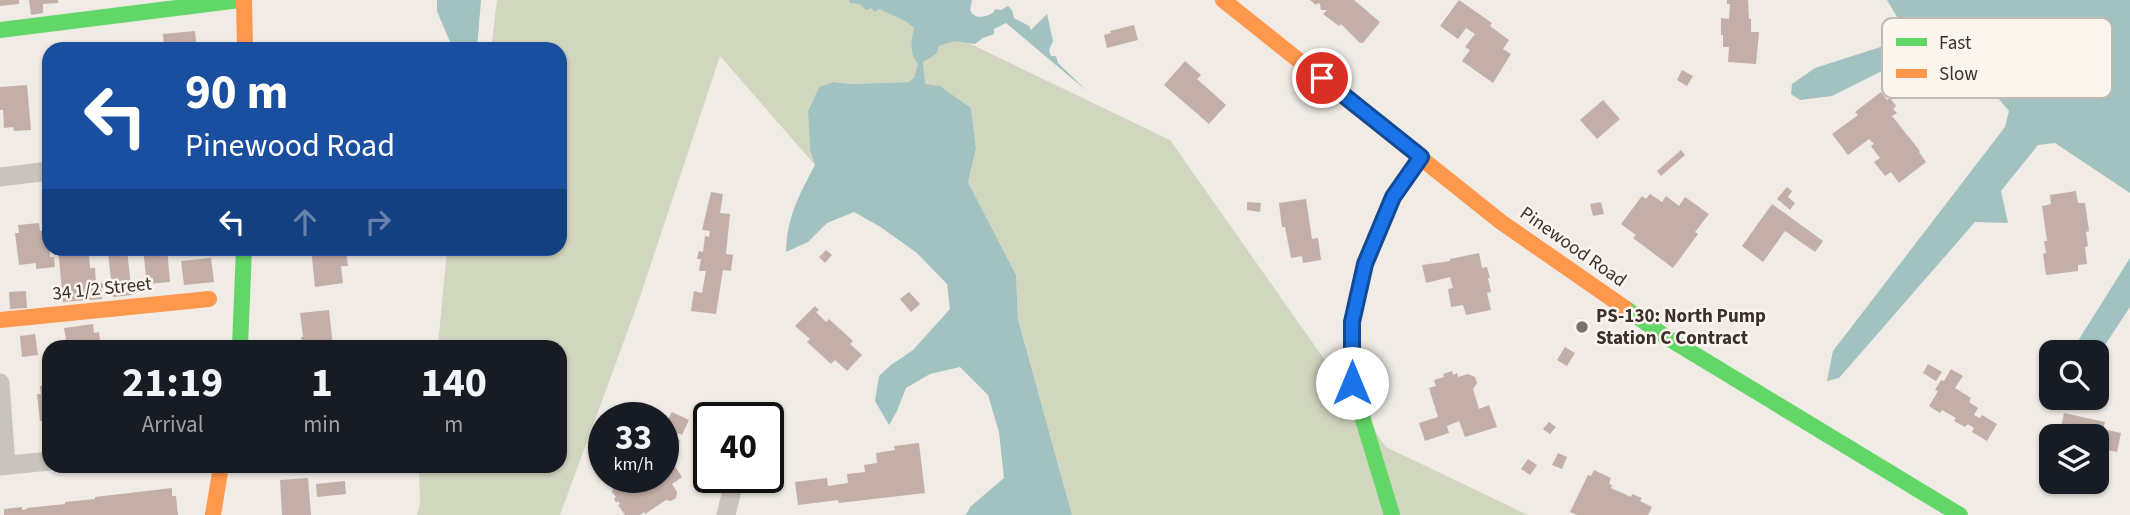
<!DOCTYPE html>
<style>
:root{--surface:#171b24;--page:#242831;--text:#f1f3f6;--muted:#9ea1a6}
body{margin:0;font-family:"Source Sans 3",sans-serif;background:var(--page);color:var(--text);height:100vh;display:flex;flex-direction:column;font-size:26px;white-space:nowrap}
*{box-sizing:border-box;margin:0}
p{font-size:23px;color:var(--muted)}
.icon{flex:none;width:38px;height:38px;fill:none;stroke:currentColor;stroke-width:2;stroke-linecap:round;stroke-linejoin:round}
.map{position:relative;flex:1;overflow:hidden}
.side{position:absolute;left:42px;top:340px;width:525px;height:133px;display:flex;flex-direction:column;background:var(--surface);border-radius:21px;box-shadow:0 2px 5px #0004}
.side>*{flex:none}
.guide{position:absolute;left:42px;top:42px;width:525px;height:214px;border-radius:21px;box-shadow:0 2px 5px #0004;background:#1a4fa0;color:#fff;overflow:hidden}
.fabs{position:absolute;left:2039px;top:340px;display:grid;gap:14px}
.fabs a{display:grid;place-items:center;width:70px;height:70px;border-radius:14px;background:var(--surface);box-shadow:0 2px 5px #0004;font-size:35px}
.speed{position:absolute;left:588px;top:402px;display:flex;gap:14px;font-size:35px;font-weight:700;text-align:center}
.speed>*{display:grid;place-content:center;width:91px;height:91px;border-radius:50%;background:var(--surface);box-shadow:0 2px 5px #0004;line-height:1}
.speed small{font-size:18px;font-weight:400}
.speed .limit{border:4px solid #111;border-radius:10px;background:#fff;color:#111}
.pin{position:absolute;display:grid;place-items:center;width:60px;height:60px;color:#fff;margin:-30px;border:4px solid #fff;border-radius:50%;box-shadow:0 2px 7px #0007}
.me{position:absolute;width:77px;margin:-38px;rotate:0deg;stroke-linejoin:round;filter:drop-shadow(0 0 5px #0008)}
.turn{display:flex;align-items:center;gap:24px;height:147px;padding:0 28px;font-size:32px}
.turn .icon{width:91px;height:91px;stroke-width:2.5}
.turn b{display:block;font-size:49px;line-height:60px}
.lanes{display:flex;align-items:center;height:66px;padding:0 28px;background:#0003;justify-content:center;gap:35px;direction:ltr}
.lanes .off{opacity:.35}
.eta{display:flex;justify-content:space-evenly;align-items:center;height:119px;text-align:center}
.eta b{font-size:42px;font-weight:700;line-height:49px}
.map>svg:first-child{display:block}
</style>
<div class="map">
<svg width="2130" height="515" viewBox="0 0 2130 515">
<rect width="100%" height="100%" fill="#f0ebe5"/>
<path fill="#d1d6bf" d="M497,0H879L1170,140L1386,447L1528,515H1072L1018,318L1016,275L968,182L976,149L971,108L940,86L901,82L851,84L833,82L819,87L808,111L810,150L815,165L720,56L639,300L560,515H417L420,504L419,466H560V346H438L447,249L560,248V49H491Z"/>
<path fill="#a1c2c1" d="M437,0H481L477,49H453L437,11Z
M849,0H972L970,10C975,20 985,17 993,13L995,9L1001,10L1008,6L1012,10L1014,18L1029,26L1031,30L1047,14L1053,41L1049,50L1051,56H1056L1058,63L1087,91L1006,23L994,29V34L983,38L975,44L954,41L939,46L936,54L923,62L925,84L940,86L971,108L976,149L968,182L1016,275L1018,319L1072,515H966L970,507L1004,478L999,432L988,395L960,367L930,374L906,388L897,411L889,425L875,401L879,376L891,365L913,350L950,309L947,284L917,253L879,226L854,212L827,223L808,242L786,252C787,217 799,195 815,165L810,150L808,111L819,87L833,82L851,84L909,82L914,78L918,64C909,52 911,42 914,28L907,22L879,9L875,12L871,8L866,10L860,4L850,3Z
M1887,0H2130V193L2055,143L2038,145L2001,191L2008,223L1975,222L1839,378L1827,381L1833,351L2005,127L2009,111L1974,70L1941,55L1912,56L1832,96L1800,100L1791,94L1792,84L1815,68L1896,42L1900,22Z
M2130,258V307L2105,345L2093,352H2071Z"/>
<path fill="#c3afa7" d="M0,0H19V4L0,6Z
M29,0H58V3L43,4V13L31,15Z
M1310,0H1354L1380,22L1363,43H1360L1341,24L1339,26L1323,14L1327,10H1321L1320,4L1318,3L1316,5Z
M1459,0L1492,23L1490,26L1509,40L1503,49L1511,54L1493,83L1462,61L1470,50L1465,47L1475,34L1466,28L1458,39L1440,26Z
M1727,0H1748L1749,19H1751V32H1759L1756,64L1728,62L1729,47H1723V35H1721V18L1729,19L1730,4H1727Z
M1134,25L1138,40L1107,48L1104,35L1111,33L1110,31Z
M195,31L197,49H164L163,34Z
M1185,61L1201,75L1197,79L1226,105L1209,124L1164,85Z
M1682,70L1693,76L1687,86L1677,80Z
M27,85L31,130L14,131L13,127L4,128L3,110H0V87Z
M1881,92L1887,100L1890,98L1896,106L1893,109L1897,113L1892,116L1920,151L1919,152L1926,162L1899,183L1891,172L1885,176L1874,162L1880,158L1871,146L1874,144L1869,139L1848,155L1832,134L1858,115L1855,112Z
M1603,100L1620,119L1597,139L1580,120Z
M1681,150L1685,155L1661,176L1657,171Z
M1787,187L1792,191L1788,197L1795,203L1790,210L1777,199Z
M2076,191L2078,203H2085L2089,231L2086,232L2088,246L2085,247L2087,264L2078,265V271L2046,275L2043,254L2046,253L2044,241H2047L2042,206L2051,204L2050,195Z
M711,192L723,194L720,213L730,214L726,254L733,255L731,271L723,270L716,314L691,311L694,291L702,293L706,271H699L701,259H697L699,251L703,252L705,236L709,237L710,231L702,230Z
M1650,194L1662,202L1666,196L1679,206L1685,197L1709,214L1695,232L1698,234L1673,268L1633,238L1636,235L1621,224L1642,196L1646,199Z
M1306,199L1312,239L1318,238L1321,260L1303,263L1302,256L1291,258L1285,227H1282L1279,203Z
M1247,202L1261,203L1260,212L1247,210Z
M1601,202L1604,214L1593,216L1590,204Z
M1772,204L1823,241L1815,252L1785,231L1763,262L1742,246Z
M39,223L40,231L44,230L46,248H49L50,257H54L55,267L36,269V263L19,265L15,233H19L18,225Z
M58,248H87L88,254L93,253V256H89L90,268H95L96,282L91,283L92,284L103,283V288H101L102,299L63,302Z
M167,248L170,282L147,284L143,249Z
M311,248L346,249L348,266H341L343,283L315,287Z
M127,250L132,295L113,297L108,253Z
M826,250L832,255L825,263L819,257Z
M1479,253L1482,268L1487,267L1490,278H1488L1491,292L1487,293L1491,310L1466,315L1463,305L1451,307L1448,289L1453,288L1450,277L1426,283L1422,265L1450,261V259Z
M211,258L214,282L184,285L181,261Z
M26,291L27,308L10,309L9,292Z
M909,292L920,304L911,312L900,299Z
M815,306L819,310L816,312L826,322L829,319L853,341L850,344L862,355L847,371L835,360L831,364L807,342L810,339L795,326Z
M329,310L333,346H302L301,337H303L300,313Z
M1581,318L1590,325L1583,335L1574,329Z
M93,324L94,333L99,332L101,346H67L64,328Z
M35,334L38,355L22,357L20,336Z
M1565,347L1575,353L1567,366L1557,360Z
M1928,364L1942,372L1936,381L1923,373Z
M1951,369L1963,376L1955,388L1971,398L1969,402L1978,408L1974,415L1980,418L1982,415L1997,424L1987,441L1972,432L1974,428L1968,424L1965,427L1954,421L1956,418L1942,410L1940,413L1929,406L1938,391L1935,390L1941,380L1944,381Z
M1452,371L1453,375L1457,373L1458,377L1468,374L1475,377L1477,383L1473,389L1479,409L1489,405L1497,427L1465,437L1459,421L1447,426L1449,433L1425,441L1419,423L1438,417L1429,388L1436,386L1434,380L1444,377L1443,374Z
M49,385V422H44V421H40L37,394H41L40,386Z
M672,412L689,420L682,435L678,433L676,439L680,440L674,465L682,477L672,484L677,492L676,498L671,501L666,500L645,514L644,512L640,515H625L618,505L620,504L618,501L616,503L614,498L616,497L612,492L613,487L632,478H663L664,430L666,428L664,426Z
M2064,413L2105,422L2103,429L2121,433L2117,452L2096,448V436H2059Z
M1549,422L1556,427L1550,434L1543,429Z
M919,443L925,493L839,503L838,500L798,505L795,482L827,478L828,486L848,483L847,474L865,472L864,465L877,463L876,453L895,450L894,446Z
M1558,453L1567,457L1562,469L1552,465Z
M1528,459L1537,465L1530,475L1521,469Z
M1594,470L1611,478L1609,484L1612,485L1611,488L1631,497L1632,494L1642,498L1640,501L1652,507L1648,515H1577L1570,512L1588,475L1591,476Z
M308,478L311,515H282L280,480Z
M345,481L346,494L317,497L316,484Z
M172,488V496H176L178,515H4V509L22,507V510L27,509V508L65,504V502L95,499V497Z"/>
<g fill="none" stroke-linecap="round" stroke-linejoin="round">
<path stroke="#c9c3be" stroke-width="19" d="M0,177L49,171
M0,383L6,465
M0,466L49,461
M726,515L735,478"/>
<path stroke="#63d668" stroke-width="16" d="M0,30L240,0
M1625,308L1666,337L1960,515
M240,346L244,248
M1392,515L1352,383V322L1365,264L1393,197L1421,157"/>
<path stroke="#ff974d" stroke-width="16" d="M244,0L245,49
M1223,0L1501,222L1625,308
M0,320L209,299
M213,515L221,466"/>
</g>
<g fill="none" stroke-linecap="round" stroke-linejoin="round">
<g stroke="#114b97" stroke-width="18">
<path id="route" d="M1322,78L1421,157L1393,197L1365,264L1352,322V383"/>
</g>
<use href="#route" stroke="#1a73e8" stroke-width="12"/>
</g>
<circle fill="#7a716c" stroke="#fbf5ee" stroke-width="2.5" cx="1582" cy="327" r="7"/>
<g text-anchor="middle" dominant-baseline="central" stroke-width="5" stroke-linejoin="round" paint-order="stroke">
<g font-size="19" fill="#3b302b" stroke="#fbf5ee">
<text transform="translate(1573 247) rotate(35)">Pinewood Road</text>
<text transform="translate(102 289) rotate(-6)">34 1/2 Street</text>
</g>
<g font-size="19" font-weight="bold" fill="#3b302b" stroke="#fbf5ee" text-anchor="start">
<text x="1596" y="316">PS-130: North Pump<tspan x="1596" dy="22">Station C Contract</tspan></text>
</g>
</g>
<rect x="1882" y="18" width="230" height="80" rx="10" fill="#fbf5ee" stroke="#c1bab4" stroke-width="2"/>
<rect x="1896" y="38" width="31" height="8" fill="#63d668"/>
<rect x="1896" y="69" width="31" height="9" fill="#ff974d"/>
<g font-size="19" fill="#3b302b">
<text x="1939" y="49">Fast</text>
<text x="1939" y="80">Slow</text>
</g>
</svg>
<div class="fabs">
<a><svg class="icon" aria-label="search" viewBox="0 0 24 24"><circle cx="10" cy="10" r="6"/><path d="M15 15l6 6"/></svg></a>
<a><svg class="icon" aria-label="layers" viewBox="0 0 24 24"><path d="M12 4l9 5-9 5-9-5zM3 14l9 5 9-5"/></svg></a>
</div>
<div class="speed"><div>33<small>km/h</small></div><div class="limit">40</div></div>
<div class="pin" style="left:1322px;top:78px;background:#d93025"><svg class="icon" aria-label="arrive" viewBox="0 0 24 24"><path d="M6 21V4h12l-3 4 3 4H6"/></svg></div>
<svg class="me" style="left:1352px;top:383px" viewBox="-20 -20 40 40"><circle r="19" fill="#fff"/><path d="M0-13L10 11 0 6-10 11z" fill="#1a73e8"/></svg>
<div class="guide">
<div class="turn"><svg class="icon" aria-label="left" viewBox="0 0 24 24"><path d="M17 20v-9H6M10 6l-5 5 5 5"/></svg><div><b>90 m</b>Pinewood Road</div></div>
<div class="lanes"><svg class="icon" aria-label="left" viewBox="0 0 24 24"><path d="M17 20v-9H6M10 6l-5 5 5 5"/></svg><svg class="icon off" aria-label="ahead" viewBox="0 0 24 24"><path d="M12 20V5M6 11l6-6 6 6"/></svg><svg class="icon off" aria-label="right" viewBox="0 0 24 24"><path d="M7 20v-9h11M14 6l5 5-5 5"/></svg></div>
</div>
<section class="side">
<div class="eta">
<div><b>21:19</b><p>Arrival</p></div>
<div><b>1</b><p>min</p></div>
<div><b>140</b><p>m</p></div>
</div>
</section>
</div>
